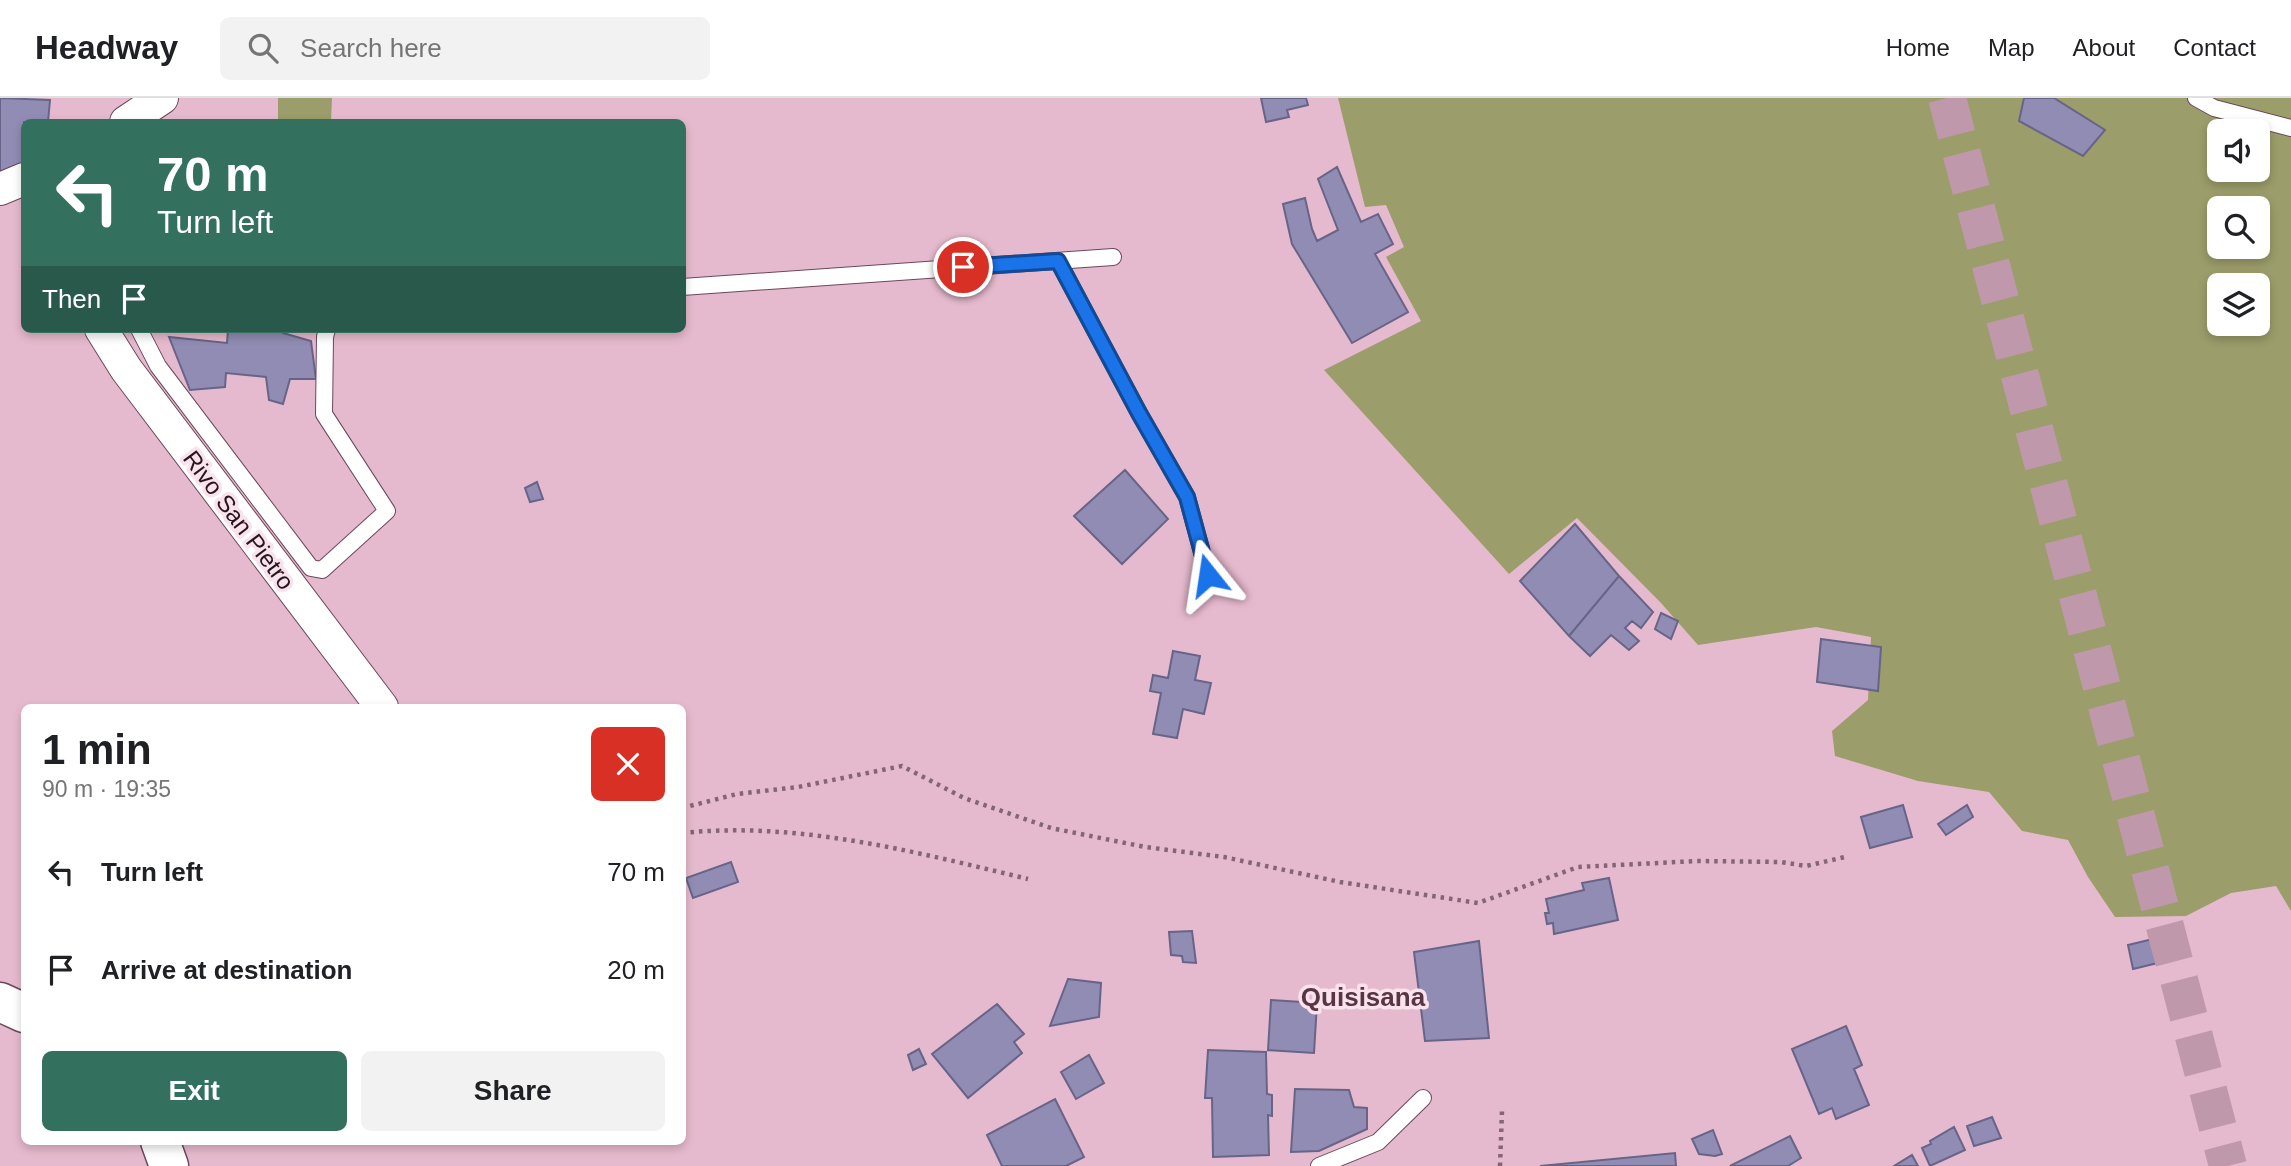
<!DOCTYPE html>
<meta charset="utf-8">
<style>
:root{--surface:#fff;--page:#f2f2f2;--text:#202124;--muted:#757577;--line:#e0e0e0;--accent:#33705d}
body{margin:0;font-family:Helvetica,sans-serif;background:var(--page);color:var(--text);height:100vh;display:flex;flex-direction:column;font-size:26px;white-space:nowrap}
*{box-sizing:border-box;margin:0}
p{font-size:23px;color:var(--muted)}
.icon{flex:none;width:38px;height:38px;fill:none;stroke:currentColor;stroke-width:2;stroke-linecap:round;stroke-linejoin:round}
.map{position:relative;flex:1;overflow:hidden}
.details{position:absolute;left:21px;top:606px;width:665px;height:441px;display:flex;flex-direction:column;background:var(--surface);border-radius:10px;box-shadow:0 4px 10px #0003}
.details>*{flex:none}
.top-card{position:absolute;left:21px;top:21px;width:665px;height:214px;border-radius:10px;box-shadow:0 4px 10px #0003;background:#33705d;color:#fff;overflow:hidden}
.fabs{position:absolute;left:2207px;top:21px;display:grid;gap:14px}
.fabs a{display:grid;place-items:center;width:63px;height:63px;border-radius:10px;background:var(--surface);box-shadow:0 4px 10px #0003;font-size:35px}
.pin{position:absolute;display:grid;place-items:center;width:60px;height:60px;color:#fff;margin:-30px;border:4px solid #fff;border-radius:50%;box-shadow:0 2px 7px #0007}
.me{position:absolute;width:77px;margin:-38px;rotate:345deg;stroke-linejoin:round;filter:drop-shadow(0 0 5px #0008)}
.turn{display:flex;align-items:center;gap:24px;height:147px;padding:0 21px;font-size:32px}
.turn .icon{width:91px;height:91px;stroke-width:2.5}
.turn b{display:block;font-size:49px;line-height:60px}
.then{display:flex;align-items:center;height:66px;padding:0 21px;background:#0003;gap:14px;font-size:26px}
.round{display:grid;place-items:center;flex:none;width:74px;height:74px;border-radius:10px;background:var(--page)}
.head{display:flex;align-items:center;justify-content:space-between;height:119px;padding:0 21px}
h1{font-size:42px;font-weight:800;line-height:52px}
.cta{display:flex;gap:14px;margin-top:auto;padding:14px 21px}
.cta a{flex:1;height:80px;border-radius:10px;background:var(--accent);color:#fff;font-size:28px;font-weight:800;line-height:80px;text-align:center}
.cta a+a{background:var(--page);color:var(--text)}
ul{padding:0;list-style:none}
li{display:flex;align-items:center;gap:21px;height:98px;padding:0 21px}
li div{flex:1}
li b{display:block;font-size:26px}
li em{font-style:normal}
header{display:flex;align-items:center;gap:42px;box-sizing:border-box;height:98px;padding:0 35px;background:var(--surface);border-bottom:2px solid var(--line)}
header strong{font-size:33px}
nav{display:flex;gap:38px;margin-inline-start:auto;font-size:24px}
.search{width:490px;height:63px;background:var(--page);display:flex;align-items:center;gap:18px;box-sizing:border-box;padding:0 24px;border-radius:10px;color:var(--muted);font-size:26px}
.map>svg:first-child{display:block}
</style>
<header>
<strong>Headway</strong>
<div class="search"><svg class="icon" aria-label="search" viewBox="0 0 24 24"><circle cx="10" cy="10" r="6"/><path d="M15 15l6 6"/></svg>Search here</div>
<nav><a>Home</a><a>Map</a><a>About</a><a>Contact</a></nav>
</header>
<div class="map">
<svg width="2291" height="1068" viewBox="0 0 2291 1068">
<rect width="100%" height="100%" fill="#e6bace"/>
<path fill="#9b9d6a" fill-rule="evenodd" d="M278,0H332L331,24H278Z
M1338,0H2291V813L2276,788L2231,795L2186,818L2115,819L2088,779L2068,742L2022,733L1989,694L1918,683L1835,658L1832,633L1868,602L1871,539L1816,529L1698,547L1661,505L1577,420L1509,476L1324,272L1421,223L1386,159L1404,149L1386,107L1365,109ZM2219,33H2258V72H2219ZM2219,110H2258V149H2219ZM2219,187H2258V226H2219Z"/>
<path fill="#908cb3" stroke="#686488" stroke-width="2" d="M0,0L50,2L48,24H24V73L0,83Z
M1261,0H1306L1308,7L1287,12L1289,19L1266,24Z
M2024,0H2054L2105,32L2083,58L2019,23Z
M1337,69L1361,124L1378,116L1393,146L1375,156L1408,214L1352,245L1292,146L1283,106L1305,100L1312,131L1317,143L1338,132L1318,81Z
M228,231H283V235L311,243L316,281H290L283,306L269,302L266,279L226,275L225,289L190,292L169,239L227,245Z
M1125,372L1168,421L1122,466L1074,418Z
M537,384L543,401L530,404L525,390Z
M1575,426L1619,478L1569,538L1520,483Z
M1619,478L1653,514L1641,530L1632,523L1625,530L1639,543L1629,552L1611,537L1590,558L1569,538Z
M1661,515L1678,523L1671,541L1655,531Z
M1821,541L1881,549L1878,593L1817,584Z
M1173,553L1200,558L1195,582L1211,585L1204,616L1183,611L1177,640L1153,636L1161,595L1150,593L1153,577L1168,580Z
M1903,707L1912,739L1870,750L1861,719Z
M1967,707L1973,719L1946,737L1938,726Z
M731,764L738,784L693,800L686,780Z
M1609,780L1618,822L1554,836L1553,825L1547,826L1545,815H1549L1546,801L1584,792L1582,785Z
M1192,833L1196,865L1183,864L1182,858L1171,857L1169,834Z
M2157,840L2162,864L2133,871L2128,847Z
M1479,843L1489,940L1425,943L1414,854Z
M1068,881L1101,885L1099,919L1050,928Z
M1271,902L1317,905L1314,955L1268,952Z
M997,906L1024,936L1014,944L1022,955L968,1000L932,956Z
M1846,928L1862,967L1854,971L1869,1007L1836,1021L1832,1010L1819,1016L1792,951Z
M919,951L926,966L913,972L908,957Z
M1208,952L1266,954L1267,996L1272,997V1018L1268,1017L1269,1057L1213,1059L1212,1000H1205Z
M1089,957L1104,985L1076,1001L1061,974Z
M1295,991L1349,992L1354,1009L1367,1010V1031L1319,1053L1291,1054Z
M1055,1001L1084,1059L1066,1068H1002L987,1037Z
M1992,1019L2001,1040L1974,1048L1967,1028Z
M1954,1029L1965,1052L1930,1068L1922,1050L1931,1046L1930,1043Z
M1713,1032L1722,1056L1715,1058L1699,1056L1692,1041Z
M1790,1038L1801,1060L1788,1068H1730Z
M1675,1055L1676,1068H1540Z
M1912,1057L1918,1068H1894Z"/>
<g fill="none" stroke-linecap="round" stroke-linejoin="round">
<path stroke="#bf99ab" stroke-width="38" stroke-dasharray="38 19" stroke-linecap="butt" d="M1947,0L2228,1068"/>
<g stroke="#6d4759" stroke-width="18">
<path id="service" d="M2196,0L2214,10L2291,30
M1058,163L1139,315L1187,399L1208,476
M682,189L1113,159
M139,231L158,268L311,470L322,472L387,413L324,316L325,239L327,231
M1319,1068L1378,1044L1423,1000"/>
</g>
<g stroke="#6d4759" stroke-width="34">
<path id="minor" d="M126,24L162,0
M0,91L24,81
M101,231L126,271L382,609"/>
</g>
<g stroke="#6d4759" stroke-width="41">
<path id="secondary" d="M0,904L24,915
M160,1043L169,1068"/>
</g>
<path stroke="#836573" stroke-width="4.5" stroke-dasharray="3.5 5" stroke-linecap="butt" d="M682,710L737,696L798,689L902,668L964,700L1051,730L1145,749L1224,759L1340,784L1478,805L1578,769L1697,763L1781,764L1806,768L1845,759
M682,735C799,723 916,754 1028,781
M1500,1068L1502,1013"/>
<use href="#service" stroke="#fff" stroke-width="16"/>
<use href="#minor" stroke="#fff" stroke-width="32"/>
<use href="#secondary" stroke="#fff" stroke-width="38"/>
</g>
<g fill="none" stroke-linecap="round" stroke-linejoin="round">
<g stroke="#114b97" stroke-width="18">
<path id="route" d="M963,169L1058,163L1139,315L1187,399L1208,477"/>
</g>
<use href="#route" stroke="#1a73e8" stroke-width="12"/>
</g>
<g text-anchor="middle" dominant-baseline="central" stroke-width="7" stroke-linejoin="round" paint-order="stroke">
<g font-size="24" fill="#25151d" stroke="#f9e2ec">
<text transform="translate(239 422) rotate(53)">Rivo San Pietro</text>
</g>
<g font-size="26" font-weight="bold" fill="#583445" stroke="#f9e2ec">
<text x="1363" y="899">Quisisana</text>
</g>
</g>
</svg>
<div class="fabs">
<a><svg class="icon" aria-label="sound" viewBox="0 0 24 24"><path d="M4 9h4l5-4v14l-5-4H4zM17 9q2 3 0 6"/></svg></a>
<a><svg class="icon" aria-label="search" viewBox="0 0 24 24"><circle cx="10" cy="10" r="6"/><path d="M15 15l6 6"/></svg></a>
<a><svg class="icon" aria-label="layers" viewBox="0 0 24 24"><path d="M12 4l9 5-9 5-9-5zM3 14l9 5 9-5"/></svg></a>
</div>
<div class="pin" style="left:963px;top:169px;background:#d93025"><svg class="icon" aria-label="arrive" viewBox="0 0 24 24"><path d="M6 21V4h12l-3 4 3 4H6"/></svg></div>
<svg class="me" style="left:1208px;top:477px" viewBox="-20 -20 40 40"><path d="M0-17L14 15 0 8-14 15z" fill="#1a73e8" stroke="#fff" stroke-width="4"/></svg>
<div class="top-card">
<div class="turn"><svg class="icon" aria-label="left" viewBox="0 0 24 24"><path d="M17 20v-9H6M10 6l-5 5 5 5"/></svg><div><b>70 m</b>Turn left</div></div>
<div class="then">Then<svg class="icon" aria-label="arrive" viewBox="0 0 24 24"><path d="M6 21V4h12l-3 4 3 4H6"/></svg></div>
</div>
<section class="details">
<div class="head"><div><h1>1 min</h1><p>90 m · 19:35</p></div><a class="round" style="background:#d93025;color:#fff"><svg class="icon" aria-label="close" viewBox="0 0 24 24"><path d="M6 6l12 12M18 6L6 18"/></svg></a></div>
<ul>
<li><svg class="icon" aria-label="left" viewBox="0 0 24 24"><path d="M17 20v-9H6M10 6l-5 5 5 5"/></svg><div><b>Turn left</b></div><em>70 m</em></li>
<li><svg class="icon" aria-label="arrive" viewBox="0 0 24 24"><path d="M6 21V4h12l-3 4 3 4H6"/></svg><div><b>Arrive at destination</b></div><em>20 m</em></li>
</ul>
<div class="cta"><a>Exit</a><a>Share</a></div>
</section>
</div>
